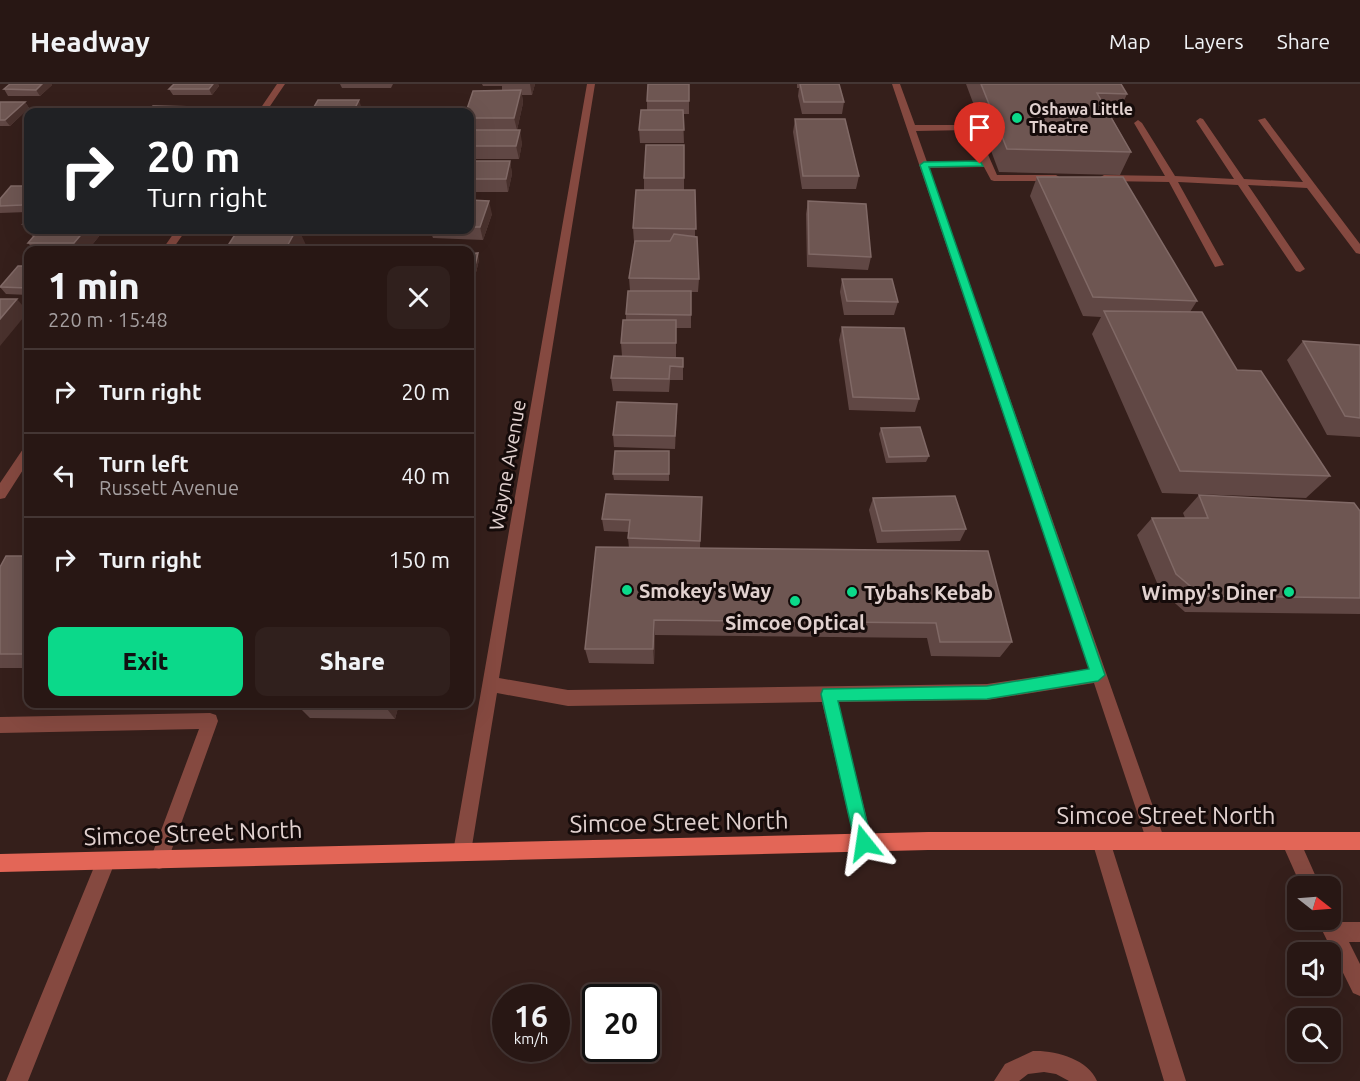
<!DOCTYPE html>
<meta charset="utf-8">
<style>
:root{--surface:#281714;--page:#30201d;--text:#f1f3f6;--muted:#a59fa0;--line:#443634;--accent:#0bd98a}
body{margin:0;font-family:Ubuntu,sans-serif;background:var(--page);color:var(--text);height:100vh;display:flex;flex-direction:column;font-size:22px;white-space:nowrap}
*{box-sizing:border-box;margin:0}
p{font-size:20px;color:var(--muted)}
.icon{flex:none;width:33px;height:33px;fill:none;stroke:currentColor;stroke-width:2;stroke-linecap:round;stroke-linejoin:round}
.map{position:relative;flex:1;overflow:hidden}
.side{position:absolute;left:24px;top:162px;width:450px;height:462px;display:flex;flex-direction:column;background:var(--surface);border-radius:12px;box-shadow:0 6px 24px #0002,0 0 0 2px var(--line)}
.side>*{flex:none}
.hud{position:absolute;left:24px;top:24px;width:450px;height:126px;border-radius:12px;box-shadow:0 6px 24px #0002,0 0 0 2px var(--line);background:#202124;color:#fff;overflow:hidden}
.needle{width:39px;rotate:107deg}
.buttons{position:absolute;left:1287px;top:792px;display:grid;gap:12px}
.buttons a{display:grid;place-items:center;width:54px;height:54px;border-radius:12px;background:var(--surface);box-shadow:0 6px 24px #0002,0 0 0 2px var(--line);font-size:30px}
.speed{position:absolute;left:492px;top:900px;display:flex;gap:12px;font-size:30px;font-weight:700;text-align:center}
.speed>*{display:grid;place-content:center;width:78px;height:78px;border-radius:50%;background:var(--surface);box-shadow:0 6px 24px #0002,0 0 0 2px var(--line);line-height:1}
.speed small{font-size:15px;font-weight:400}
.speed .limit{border:3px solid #111;border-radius:9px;background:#fff;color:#111}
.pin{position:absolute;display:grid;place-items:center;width:51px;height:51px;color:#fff;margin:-62px -26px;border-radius:50% 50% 50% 0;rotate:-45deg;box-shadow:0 0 6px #0007}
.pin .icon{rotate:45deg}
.me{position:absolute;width:66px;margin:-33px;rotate:345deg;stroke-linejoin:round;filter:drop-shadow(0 0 4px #0008)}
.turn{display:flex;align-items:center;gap:21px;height:126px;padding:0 24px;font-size:27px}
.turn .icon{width:78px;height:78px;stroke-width:2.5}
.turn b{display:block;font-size:42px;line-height:51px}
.round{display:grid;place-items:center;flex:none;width:63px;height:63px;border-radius:12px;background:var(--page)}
.headline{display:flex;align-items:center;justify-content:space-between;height:102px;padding:0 24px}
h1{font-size:36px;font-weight:800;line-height:45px}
.cta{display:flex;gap:12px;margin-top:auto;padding:12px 24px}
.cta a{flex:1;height:69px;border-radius:12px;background:var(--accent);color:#111;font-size:24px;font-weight:800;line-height:69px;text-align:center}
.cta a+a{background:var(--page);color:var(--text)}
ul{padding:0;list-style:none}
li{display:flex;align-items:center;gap:18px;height:84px;padding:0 24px;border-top:2px solid var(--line)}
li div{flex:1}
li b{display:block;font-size:22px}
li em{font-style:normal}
header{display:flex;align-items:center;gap:36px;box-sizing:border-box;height:84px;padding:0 30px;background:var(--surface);border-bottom:2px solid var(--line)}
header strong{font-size:28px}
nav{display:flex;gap:33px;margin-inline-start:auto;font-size:21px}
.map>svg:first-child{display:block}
</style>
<header>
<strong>Headway</strong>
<nav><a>Map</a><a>Layers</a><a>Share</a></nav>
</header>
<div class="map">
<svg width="1360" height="997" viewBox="0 0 1360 997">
<rect width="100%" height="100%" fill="#351f1b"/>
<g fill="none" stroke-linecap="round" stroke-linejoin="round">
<path fill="#854940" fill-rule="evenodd" d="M277,0H285L266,28H258Z
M587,0H595L499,594L568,606L987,600L1089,585L892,0H900L915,41H975L997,91H1056L1061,94L1056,97H994L991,96L984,83L929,84L1165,757L1163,764L1156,766L1149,764L1094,599L987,616L838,618L873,760L871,767L864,769L857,767L855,760L822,618L568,622L497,609L471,768L469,775L462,777L455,775L453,768ZM969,46L981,77L927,78L916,47Z
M1200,34L1203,35L1244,95L1303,98L1258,36L1265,34L1360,160V170L1356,169L1307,104L1248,101L1305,185L1300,188L1296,187L1238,101L1178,98L1224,181L1215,183L1169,98L1104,97L1099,94L1104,91L1165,92L1134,39L1138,36L1142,39L1175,92L1234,95L1196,37Z
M176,146H186L172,166H162Z
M28,363V378L5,414L0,415V399L23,365Z
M210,629L216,631L218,637L168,776L166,783L159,785L152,783L150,776L199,645L0,649V633Z
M1101,748L1108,750L1110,757L1186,997H1164L1092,757L1094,750Z
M1290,748L1297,750L1320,802H1301L1281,757L1283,750Z
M106,769L113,771L115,778L28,997H6L99,771Z
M1330,828L1339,838H1360V858H1349L1360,880V912L1353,909L1317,836H1330Z
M1033,967C1055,966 1088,975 1097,997H1069L1056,990L1044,988L1028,990L1019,997H994L1005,980Z"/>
<path fill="#e36657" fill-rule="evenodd" d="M928,748H1360V766H928L0,788V770Z"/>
</g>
<path fill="#604744" d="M10,0H51L52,1L40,12H8L4,5Z
M174,0H218L219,2L212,11H173L169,5Z
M340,0H393L391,4H342Z
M482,0H535L532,11H522L523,19L517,46L522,59L519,75H470V28L502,6V2H483Z
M689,0V30H683L684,59H640L639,46L647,26V17Z
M797,0H839L844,18L842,30H802L798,12L799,4H797Z
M966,0H1121L1127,10L1117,32H1111L1131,68L1120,91L999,88Z
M0,18H25L29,24L10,42H0Z
M795,35L859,92L856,105H802L793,48Z
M684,61V106H695V152L699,195L698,208H691V244H676V273L622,272L621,259L626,236V230L630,207L629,194L635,158H634L633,144L644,106V94Z
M470,77H510L512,90L508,108H470Z
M1037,93L1197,217L1190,228L1237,286L1330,392L1306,414L1162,409L1092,250L1101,233L1083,232L1030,112Z
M28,102V126L27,128L0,129V122Z
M470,116L492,130L483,156L433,154L430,146H470Z
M808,117L871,173L868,186L807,183L806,130Z
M28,135V146H104L88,166H34L28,159L33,153L23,140Z
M470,170L479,176L473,201H470Z
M28,182V211L6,210L0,203Z
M842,195L898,218L894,231H844L840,208Z
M842,243L919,315L915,328L849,326L839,256Z
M1303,257L1360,261V353L1327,351L1287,276Z
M683,274V296H670L669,308L613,307L611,294Z
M677,320L675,365L614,363L613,351Z
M881,344L929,372L926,378L886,379L879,350Z
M669,367V397L614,396L613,390Z
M1199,411L1360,427V530L1185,528L1160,506L1137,451L1152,434H1185L1183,429Z
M702,413L700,464L1012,558L1000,573L931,572L927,554L655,551L654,580L589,579L585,565L629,464L628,454L629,448L604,447L602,435Z
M873,414L966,445L960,457L877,459L869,426Z
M28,472V584H0V483Z
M399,620L395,635L310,634L297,621Z"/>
<path fill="#49312d" d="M42,0H51L52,1L40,12L36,6Z
M213,0H218L219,2L212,11L209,5Z
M530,0H535L532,11Z
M521,6L523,19L517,46L514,34Z
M359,16L361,22L358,28H353Z
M25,18L29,24L10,42L5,36Z
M197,23L200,28H192Z
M520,46L522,59L519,75L516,62Z
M510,77L512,90L508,108L506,95Z
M28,113V126L27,128L22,121Z
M489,117L492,130L483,156L480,143Z
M85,146H104L88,166H79L74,159Z
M296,146H299L306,161L303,166H285Z
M478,169L479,176L473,201L472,194Z
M470,211L471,218L470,225Z
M17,215L28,228L0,262V235Z
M677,320V333L675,365V352Z
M654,536L655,551L654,580L653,565Z
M385,620H399L395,635L384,621Z"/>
<path fill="#6e5652" stroke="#806966" stroke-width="1.5" d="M10,0H42L36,6L4,5Z
M174,0H213L209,5H169Z
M648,0H689V17H647Z
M800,0H839L844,18H804Z
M981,0H1121L1127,10L1097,9L1131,68L1007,65Z
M521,6L514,34H470V28H466L473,7Z
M318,16H359L353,28H311Z
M0,18H25L5,36H0Z
M153,22L197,23L192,28H146Z
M641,26H683L684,46H639Z
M795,35H845L859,92H803Z
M470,46H520L516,62H470Z
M646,61H684V94H644Z
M470,77H510L506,95H470Z
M1037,93H1123L1197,217L1093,213Z
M11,102H28V113L22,121L0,122V115Z
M636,106H695L696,145L633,144Z
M470,116L489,117L480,143H470Z
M808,117L866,120L871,173L809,170Z
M28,135V140H23Z
M39,146H85L74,159H28Z
M238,146H296L285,166H225Z
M674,150L697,153L699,195L629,194L635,157H670Z
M478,169L472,194H470V170Z
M18,182H28V204L0,203Z
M842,195H892L898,218L847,217Z
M628,207H691V231L626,230Z
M0,215H17L0,235Z
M1104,227L1202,228L1237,286L1261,287L1330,392L1180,387Z
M623,236H676V259H621Z
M842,243L904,244L919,315L853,313Z
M1303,257L1360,261V334L1345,332Z
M614,272L683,274V283L670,282L669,295L611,294Z
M617,318L677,320L675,352L613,351Z
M920,343L929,372L889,373L881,344Z
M615,367H669V390H613Z
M606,410L702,413L700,457L628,454L630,436L602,435Z
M1199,411L1354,419L1360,427V514L1202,512L1176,490L1152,434H1208Z
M955,412L966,445L882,447L873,414Z
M596,463L988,467L1012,558H940L936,539L654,536L653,565H585Z
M6,472H28V570H0V483Z
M297,620H385L384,621H297Z"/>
<path fill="#0bd98a" stroke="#078d5a" stroke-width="1.5" d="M980,77L983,82L929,83L1105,591L1098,597L987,615L838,617L872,759L870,765L864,768L858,765L855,759L821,610L823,605L987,602L1089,585L920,81L924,78Z"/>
<g fill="#0bd98a" stroke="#150b0a" stroke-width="2">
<circle cx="1017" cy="34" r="6"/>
<circle cx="627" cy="506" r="6"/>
<circle cx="852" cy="508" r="6"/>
<circle cx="1289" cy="508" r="6"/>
<circle cx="795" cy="517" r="6"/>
</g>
<g text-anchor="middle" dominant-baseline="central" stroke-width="6" stroke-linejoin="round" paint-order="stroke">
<g font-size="16" font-weight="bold" fill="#e1d1cf" stroke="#150b0a" text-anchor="start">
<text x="1029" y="25">Oshawa Little<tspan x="1029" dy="18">Theatre</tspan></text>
</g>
<g font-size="20" fill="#e1d1cf" stroke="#150b0a">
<text transform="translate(507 381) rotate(-80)">Wayne Avenue</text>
</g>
<g font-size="20" font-weight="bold" fill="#e1d1cf" stroke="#150b0a" text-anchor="start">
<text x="639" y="506">Smokey's Way</text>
<text x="864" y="508">Tybahs Kebab</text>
<text x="1277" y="508" text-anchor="end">Wimpy's Diner</text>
<text x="795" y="538" text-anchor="middle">Simcoe Optical</text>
</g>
<g font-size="24" fill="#e1d1cf" stroke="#150b0a">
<text x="1166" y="731">Simcoe Street North</text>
<text transform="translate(679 738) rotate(-1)">Simcoe Street North</text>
<text transform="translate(193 749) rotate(-2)">Simcoe Street North</text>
</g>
</g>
</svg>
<div class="buttons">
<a><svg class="needle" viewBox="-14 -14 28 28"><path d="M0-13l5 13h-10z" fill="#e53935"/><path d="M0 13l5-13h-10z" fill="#a59fa0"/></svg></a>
<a><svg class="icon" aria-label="sound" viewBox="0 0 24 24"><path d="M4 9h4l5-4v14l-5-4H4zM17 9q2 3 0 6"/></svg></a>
<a><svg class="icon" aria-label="search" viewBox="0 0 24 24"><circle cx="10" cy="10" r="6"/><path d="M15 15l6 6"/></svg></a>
</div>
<div class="speed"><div>16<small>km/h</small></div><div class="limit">20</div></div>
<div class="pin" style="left:980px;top:80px;background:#d93025"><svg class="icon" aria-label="arrive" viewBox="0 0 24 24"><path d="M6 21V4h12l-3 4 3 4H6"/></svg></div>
<svg class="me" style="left:864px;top:759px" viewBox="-20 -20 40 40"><path d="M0-17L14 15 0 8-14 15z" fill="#0bd98a" stroke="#fff" stroke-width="4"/></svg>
<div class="hud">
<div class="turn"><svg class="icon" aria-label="right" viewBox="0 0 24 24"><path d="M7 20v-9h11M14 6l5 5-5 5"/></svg><div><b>20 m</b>Turn right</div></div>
</div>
<section class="side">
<div class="headline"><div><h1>1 min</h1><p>220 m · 15:48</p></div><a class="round"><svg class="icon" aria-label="close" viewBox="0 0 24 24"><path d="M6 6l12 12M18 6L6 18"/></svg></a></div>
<ul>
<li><svg class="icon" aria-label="right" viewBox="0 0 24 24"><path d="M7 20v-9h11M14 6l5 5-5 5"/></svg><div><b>Turn right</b></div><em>20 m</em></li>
<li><svg class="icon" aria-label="left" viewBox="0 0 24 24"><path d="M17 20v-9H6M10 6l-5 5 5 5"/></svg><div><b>Turn left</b><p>Russett Avenue</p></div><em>40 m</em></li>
<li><svg class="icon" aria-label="right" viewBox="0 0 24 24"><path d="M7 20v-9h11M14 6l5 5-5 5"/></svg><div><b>Turn right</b></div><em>150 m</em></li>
</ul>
<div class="cta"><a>Exit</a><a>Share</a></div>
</section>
</div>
